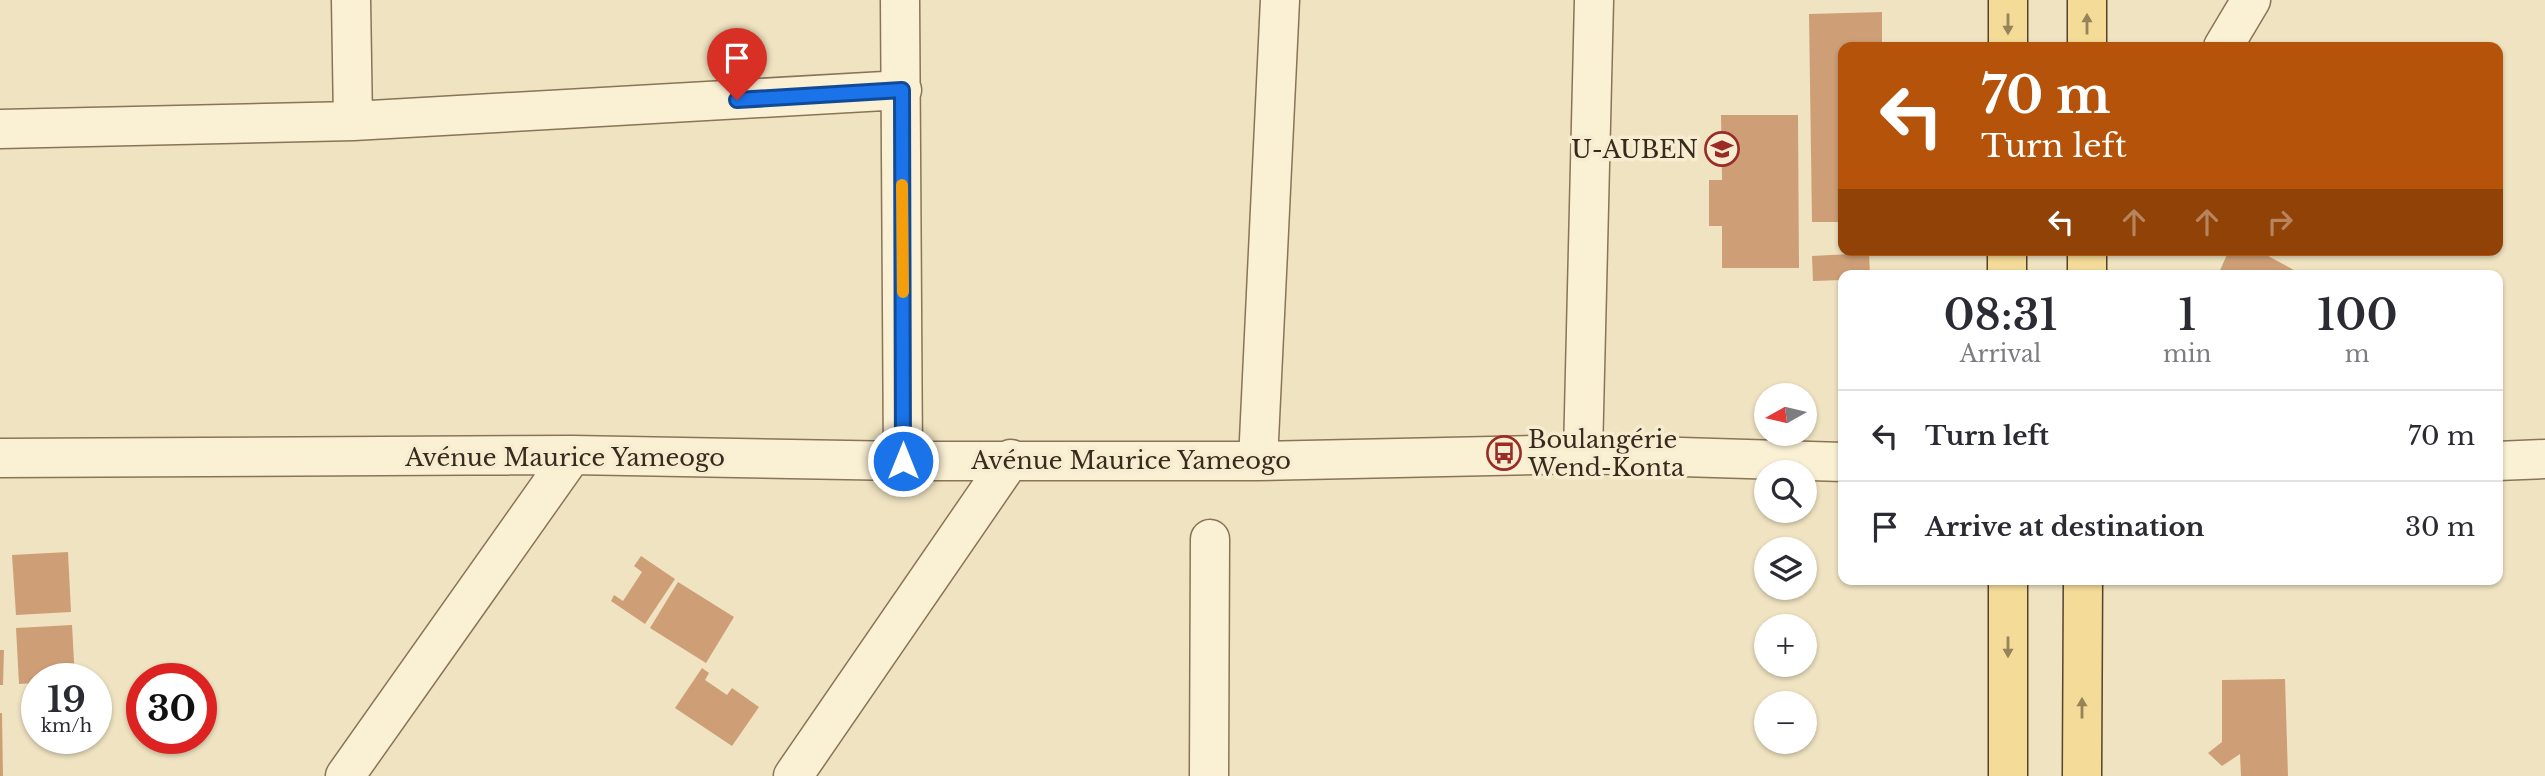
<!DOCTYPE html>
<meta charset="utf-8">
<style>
:root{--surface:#fff;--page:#f7f7f7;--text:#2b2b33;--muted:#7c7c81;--line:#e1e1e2}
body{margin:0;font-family:"Libre Baskerville",serif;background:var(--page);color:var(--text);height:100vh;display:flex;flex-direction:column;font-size:26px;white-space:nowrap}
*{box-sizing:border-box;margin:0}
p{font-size:23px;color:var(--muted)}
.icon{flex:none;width:38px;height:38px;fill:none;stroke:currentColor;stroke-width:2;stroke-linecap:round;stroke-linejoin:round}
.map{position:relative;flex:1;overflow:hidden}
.side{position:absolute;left:1838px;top:270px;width:665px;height:315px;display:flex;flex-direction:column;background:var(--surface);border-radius:14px;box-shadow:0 2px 5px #0004}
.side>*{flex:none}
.banner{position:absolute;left:1838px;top:42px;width:665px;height:214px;border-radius:14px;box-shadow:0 2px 5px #0004;background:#b45309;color:#fff;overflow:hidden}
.needle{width:46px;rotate:262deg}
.controls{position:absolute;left:1754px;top:383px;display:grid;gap:14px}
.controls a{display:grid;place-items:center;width:63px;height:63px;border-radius:50%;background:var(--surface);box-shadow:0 2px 5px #0004;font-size:35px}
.speed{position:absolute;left:21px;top:663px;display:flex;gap:14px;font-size:35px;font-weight:700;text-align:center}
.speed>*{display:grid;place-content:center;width:91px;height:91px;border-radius:50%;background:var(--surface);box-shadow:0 2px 5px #0004;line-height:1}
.speed small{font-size:18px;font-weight:400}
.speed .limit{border:10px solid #d22;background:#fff;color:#111}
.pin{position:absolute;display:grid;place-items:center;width:60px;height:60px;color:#fff;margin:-72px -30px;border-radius:50% 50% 50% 0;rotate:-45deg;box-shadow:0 0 7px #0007}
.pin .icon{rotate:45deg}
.me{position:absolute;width:77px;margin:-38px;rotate:0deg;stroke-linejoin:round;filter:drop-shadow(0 0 5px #0008)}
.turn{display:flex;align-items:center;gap:24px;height:147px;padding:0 28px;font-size:32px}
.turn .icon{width:91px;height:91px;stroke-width:2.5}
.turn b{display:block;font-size:49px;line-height:60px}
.lanes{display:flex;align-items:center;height:66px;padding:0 28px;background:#0003;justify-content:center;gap:35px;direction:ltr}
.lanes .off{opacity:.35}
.eta{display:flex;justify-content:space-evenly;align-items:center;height:119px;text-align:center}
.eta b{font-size:42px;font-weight:600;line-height:49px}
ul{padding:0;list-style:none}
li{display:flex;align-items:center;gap:21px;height:91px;padding:0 28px;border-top:2px solid var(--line)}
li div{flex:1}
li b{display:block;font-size:26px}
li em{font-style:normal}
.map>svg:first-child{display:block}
</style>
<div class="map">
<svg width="2545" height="776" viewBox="0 0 2545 776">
<rect width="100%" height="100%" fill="#efe3c1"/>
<path fill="#ce9f76" d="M1882,12V47H1843V222H1812L1809,14Z
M1721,115H1798L1799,268H1722V226H1709V180H1722Z
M2229,250H2257L2303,275H2218Z
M1869,253L1870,275H1843V280L1813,281L1812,256Z
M68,552L71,612L16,615L12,555Z
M641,556L675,579L645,624L611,601L614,595L623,601L642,572L634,566Z
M678,582L734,617L706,663L650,628Z
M72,625L75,679H37V683L19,684L16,628Z
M0,650H4L3,685H0Z
M702,668L709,673L705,680L727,695L732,688L759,707L732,746L675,708Z
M2285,679L2288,776H2241L2240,754L2222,766L2208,753L2222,742V680Z
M0,713H2L3,776H0Z"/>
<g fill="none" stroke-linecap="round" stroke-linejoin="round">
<g stroke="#897458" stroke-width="41">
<path id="minor" d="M351,0L353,121
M900,0L903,461
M2223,47L2251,0
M0,129L353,121L902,90
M1583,454L1594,0
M0,458L572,455L903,461H1258L1583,454L1843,462
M1258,461L1280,0
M2497,461L2545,459
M345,776L572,455
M793,776L1011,459
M1209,776L1210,539"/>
</g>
<g stroke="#56422d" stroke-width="41">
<path id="major" d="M2008,47V0
M2087,47V0
M2007,250V275
M2087,275V250
M2008,579V776
M2082,776L2083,579"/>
</g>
<use href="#minor" stroke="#faf0d4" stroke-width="38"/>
<use href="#major" stroke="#f4db97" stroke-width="38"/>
</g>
<defs><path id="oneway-solid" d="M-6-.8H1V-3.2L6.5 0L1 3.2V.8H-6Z" transform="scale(1.75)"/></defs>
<g fill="#96835a">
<use href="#oneway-solid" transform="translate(2008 24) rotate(90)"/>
<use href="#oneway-solid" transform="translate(2087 24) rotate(-90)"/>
<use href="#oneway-solid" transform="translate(2008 647) rotate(90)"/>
<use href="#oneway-solid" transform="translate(2082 708) rotate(-90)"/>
</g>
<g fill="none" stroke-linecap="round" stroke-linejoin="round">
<g stroke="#114b97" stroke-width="18">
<path id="route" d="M737,100L902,90L903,461"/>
</g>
<use href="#route" stroke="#1a73e8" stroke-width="12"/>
<path stroke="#f59e0b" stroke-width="12" d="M902,185L903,292"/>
</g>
<defs>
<g id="university-ring" transform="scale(1.75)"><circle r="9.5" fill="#f6edd1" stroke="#9a2b26" stroke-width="1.5"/><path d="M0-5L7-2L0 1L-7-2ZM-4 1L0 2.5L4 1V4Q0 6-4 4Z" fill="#9a2b26"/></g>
<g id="bus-ring" transform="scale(1.75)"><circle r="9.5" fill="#f6edd1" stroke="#9a2b26" stroke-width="1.5"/><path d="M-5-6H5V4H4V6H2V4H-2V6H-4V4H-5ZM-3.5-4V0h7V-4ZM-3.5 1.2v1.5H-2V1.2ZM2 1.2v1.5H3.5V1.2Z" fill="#9a2b26"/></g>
</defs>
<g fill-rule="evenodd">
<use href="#university-ring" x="1722" y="149"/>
<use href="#bus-ring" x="1504" y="453"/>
</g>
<g text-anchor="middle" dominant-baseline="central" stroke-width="7" stroke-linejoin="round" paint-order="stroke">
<g font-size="24" fill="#382b1d" stroke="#f6edd1" text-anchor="end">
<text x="1698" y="149">U-AUBEN</text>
<text x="1528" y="439" text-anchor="start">Boulangérie<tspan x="1528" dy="28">Wend-Konta</tspan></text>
</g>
<g font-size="24" fill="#382b1d" stroke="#f6edd1">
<text x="565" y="457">Avénue Maurice Yameogo</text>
<text x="1131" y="460">Avénue Maurice Yameogo</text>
</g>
</g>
</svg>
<div class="controls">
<a><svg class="needle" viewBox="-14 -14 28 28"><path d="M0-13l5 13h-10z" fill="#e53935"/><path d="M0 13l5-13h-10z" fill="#7c7c81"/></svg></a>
<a><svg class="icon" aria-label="search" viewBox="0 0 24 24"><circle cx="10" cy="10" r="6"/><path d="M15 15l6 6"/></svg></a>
<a><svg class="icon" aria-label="layers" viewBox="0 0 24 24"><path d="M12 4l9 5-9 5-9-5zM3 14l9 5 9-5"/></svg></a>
<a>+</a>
<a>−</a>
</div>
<div class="speed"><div>19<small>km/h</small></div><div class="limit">30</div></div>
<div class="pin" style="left:737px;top:100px;background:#d93025"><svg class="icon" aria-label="arrive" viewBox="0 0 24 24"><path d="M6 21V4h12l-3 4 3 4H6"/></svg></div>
<svg class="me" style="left:903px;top:461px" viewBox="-20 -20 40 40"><circle r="17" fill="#1a73e8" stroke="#fff" stroke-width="3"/><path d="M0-11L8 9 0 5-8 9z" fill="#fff"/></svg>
<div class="banner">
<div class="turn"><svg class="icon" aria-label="left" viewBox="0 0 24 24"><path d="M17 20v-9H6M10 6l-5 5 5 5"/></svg><div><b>70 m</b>Turn left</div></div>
<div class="lanes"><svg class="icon" aria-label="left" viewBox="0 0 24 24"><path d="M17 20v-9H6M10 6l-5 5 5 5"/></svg><svg class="icon off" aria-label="ahead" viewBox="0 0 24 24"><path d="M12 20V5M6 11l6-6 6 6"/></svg><svg class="icon off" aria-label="ahead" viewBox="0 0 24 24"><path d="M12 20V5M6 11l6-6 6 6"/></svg><svg class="icon off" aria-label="right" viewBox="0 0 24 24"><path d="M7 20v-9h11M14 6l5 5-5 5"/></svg></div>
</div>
<section class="side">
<div class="eta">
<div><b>08:31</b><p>Arrival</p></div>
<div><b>1</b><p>min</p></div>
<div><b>100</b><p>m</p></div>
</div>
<ul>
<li><svg class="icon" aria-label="left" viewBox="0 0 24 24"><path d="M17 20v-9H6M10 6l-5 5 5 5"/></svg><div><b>Turn left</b></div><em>70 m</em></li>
<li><svg class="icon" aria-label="arrive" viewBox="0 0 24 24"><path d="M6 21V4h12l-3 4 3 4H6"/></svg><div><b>Arrive at destination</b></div><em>30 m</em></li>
</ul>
</section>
</div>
